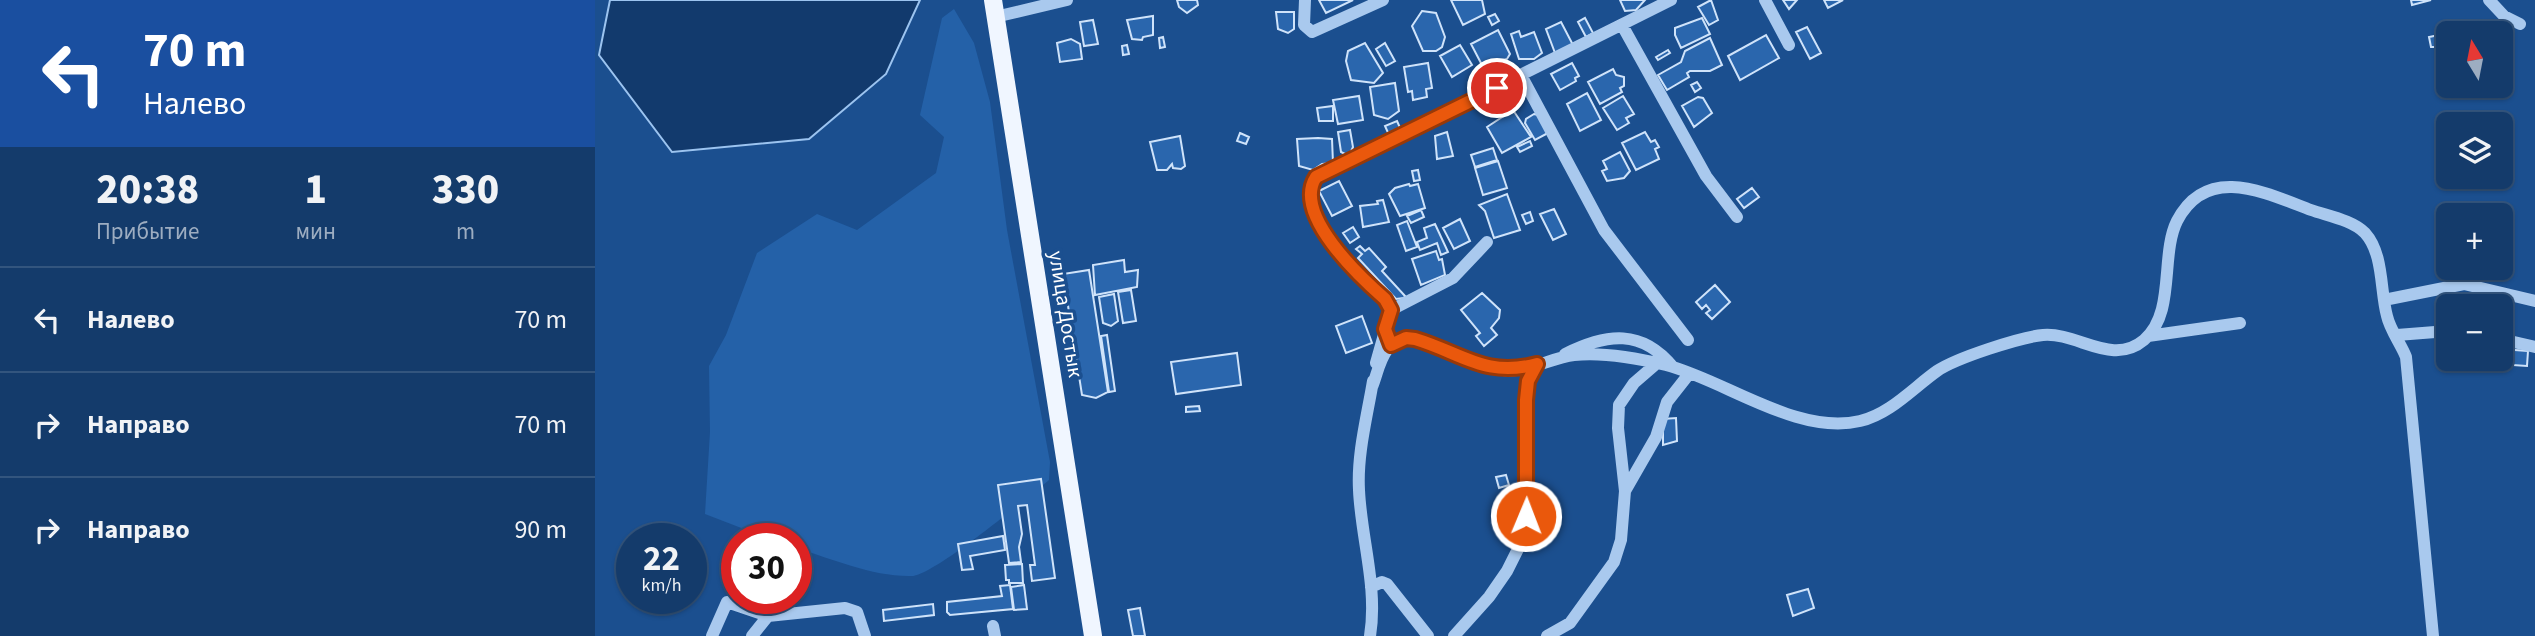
<!DOCTYPE html>
<html lang="ru">
<meta charset="utf-8">
<style>
:root{--surface:#143b6b;--page:#1d4271;--text:#f1f3f6;--muted:#9dadc1;--line:#33557e}
body{margin:0;font-family:"Source Sans 3",sans-serif;background:var(--page);color:var(--text);height:100vh;display:flex;flex-direction:column;font-size:26px;white-space:nowrap}
*{box-sizing:border-box;margin:0}
p{font-size:23px;color:var(--muted)}
.icon{flex:none;width:38px;height:38px;fill:none;stroke:currentColor;stroke-width:2;stroke-linecap:round;stroke-linejoin:round}
.map{position:relative;flex:1;overflow:hidden}
.sheet{display:flex;flex-direction:column;background:var(--surface);width:595px}
.sheet>*{flex:none}
.top-card{background:#1a4fa0;color:#fff;overflow:hidden}
.needle{width:46px;rotate:350deg}
.controls{position:absolute;left:1841px;top:21px;display:grid;gap:14px}
.controls a{display:grid;place-items:center;width:77px;height:77px;border-radius:10px;background:var(--surface);box-shadow:0 2px 5px #0004,0 0 0 2px var(--line);font-size:35px}
.speed{position:absolute;left:21px;top:523px;display:flex;gap:14px;font-size:35px;font-weight:700;text-align:center}
.speed>*{display:grid;place-content:center;width:91px;height:91px;border-radius:50%;background:var(--surface);box-shadow:0 2px 5px #0004,0 0 0 2px var(--line);line-height:1}
.speed small{font-size:18px;font-weight:400}
.speed .limit{border:10px solid #d22;background:#fff;color:#111}
.pin{position:absolute;display:grid;place-items:center;width:60px;height:60px;color:#fff;margin:-30px;border:4px solid #fff;border-radius:50%;box-shadow:0 2px 7px #0007}
.me{position:absolute;width:77px;margin:-38px;rotate:1deg;stroke-linejoin:round;filter:drop-shadow(0 0 5px #0008)}
.turn{display:flex;align-items:center;gap:24px;height:147px;padding:0 28px;font-size:32px}
.turn .icon{width:91px;height:91px;stroke-width:2.5}
.turn b{display:block;font-size:49px;line-height:60px}
.eta{display:flex;justify-content:space-evenly;align-items:center;height:119px;text-align:center}
.eta b{font-size:42px;font-weight:800;line-height:49px}
ul{padding:0;list-style:none}
li{display:flex;align-items:center;gap:21px;height:105px;padding:0 28px;border-top:2px solid var(--line)}
li div{flex:1}
li b{display:block;font-size:26px}
li em{font-style:normal}
main{display:flex;flex:1;min-height:0}
.map>svg:first-child{display:block}
</style>
<main>
<section class="sheet">
<div class="top-card">
<div class="turn"><svg class="icon" aria-label="left" viewBox="0 0 24 24"><path d="M17 20v-9H6M10 6l-5 5 5 5"/></svg><div><b>70 m</b>Налево</div></div>
</div>
<div class="eta">
<div><b>20:38</b><p>Прибытие</p></div>
<div><b>1</b><p>мин</p></div>
<div><b>330</b><p>m</p></div>
</div>
<ul>
<li><svg class="icon" aria-label="left" viewBox="0 0 24 24"><path d="M17 20v-9H6M10 6l-5 5 5 5"/></svg><div><b>Налево</b></div><em>70 m</em></li>
<li><svg class="icon" aria-label="right" viewBox="0 0 24 24"><path d="M7 20v-9h11M14 6l5 5-5 5"/></svg><div><b>Направо</b></div><em>70 m</em></li>
<li><svg class="icon" aria-label="right" viewBox="0 0 24 24"><path d="M7 20v-9h11M14 6l5 5-5 5"/></svg><div><b>Направо</b></div><em>90 m</em></li>
</ul>
</section>
<div class="map">
<svg width="1940" height="636" viewBox="0 0 1940 636">
<rect width="100%" height="100%" fill="#1b4f8f"/>
<path fill="#2461a8" d="M359,9L379,43L395,102L412,230L455,462L454,480C432,498 338,576 317,576C278,577 238,559 201,548V539H175L110,514L115,432L114,366L131,335L162,253L222,214L262,230L341,173L349,137L325,115L347,18Z"/>
<path fill="#123a6d" stroke="#9cc4f0" stroke-width="2" d="M15,0H325L291,74L214,139L77,152L4,55Z"/>
<path fill="#2a66ad" stroke="#cfe3fa" stroke-width="2" d="M582,0H602L603,5L592,13L584,7Z
M724,0H758L731,13Z
M856,0H887L890,14L868,25Z
M1025,0H1050L1041,10L1030,11Z
M1116,0L1123,20L1114,25L1103,7Z
M1188,0H1202L1194,9Z
M1229,0H1248L1233,8Z
M1816,0H1836L1817,5Z
M827,11L841,13L850,37L847,47L841,51H828L817,26Z
M681,12H699V29L693,33L683,29Z
M900,14L904,21L897,25L893,17Z
M558,16V35L548,37L547,40L537,39L532,20Z
M990,18L998,33L991,37L983,22Z
M1107,18L1115,34L1086,48L1080,35V28Z
M498,20L503,44L489,46L485,22Z
M966,22L978,45L960,53L951,29Z
M1212,27L1226,53L1215,59L1201,32Z
M903,30L915,54L912,59L887,65L876,44Z
M924,31L926,37L939,32L947,53L939,59H924L916,34Z
M1171,35L1184,58L1145,80L1133,56Z
M1844,35L1846,47H1836L1834,37Z
M568,37L570,47L565,48L564,38Z
M1115,38L1127,65L1115,71H1095L1092,73L1094,77L1072,90L1063,75L1086,62L1090,51Z
M476,39L485,44L487,59L465,62L462,43Z
M770,43L788,73L779,83L756,80L751,61L753,51Z
M790,43L800,61L791,66L781,49Z
M532,45L534,54L528,55L527,46Z
M865,45L877,65L857,77L845,56Z
M1073,50L1075,53L1063,60L1061,57Z
M1853,52V62L1848,63L1847,53Z
M833,63L837,88L831,89L832,97L818,100L817,91L813,92L809,67Z
M977,63L984,76L980,78L981,81L965,90L956,74Z
M1018,69L1021,75L1029,77V86L1025,88L1027,92L1005,104L993,82Z
M1102,82L1106,88L1100,92L1096,85Z
M800,83L804,111L793,119L779,115L775,87Z
M992,93L1006,120L985,131L972,104Z
M764,96L768,120L743,124L738,100Z
M1028,96L1039,114L1031,118L1034,123L1022,130L1008,108Z
M1103,97L1108,98L1117,113L1099,127L1087,106Z
M738,106V121H724L722,108Z
M918,110L936,137L907,153L892,127Z
M939,114L943,115L953,133L940,140L930,123L931,119Z
M802,121L806,130L794,135L790,126Z
M755,130L758,147L754,156L746,152L743,132Z
M852,132L858,156L842,159L840,136Z
M1050,132L1056,142L1060,140L1064,147L1060,149L1064,159L1041,170L1027,143Z
M645,133L654,137L651,144L642,141Z
M585,136L590,166L586,169L578,168L577,164L572,170H562L555,142Z
M723,138L737,139L738,163L727,164L718,170L704,166L702,139Z
M935,141L937,146L925,152L922,147Z
M898,148L902,160L880,167L876,155Z
M1025,152L1035,171L1029,178L1012,181L1007,171L1012,169L1008,161Z
M903,161L912,188L888,195L880,168Z
M823,170L825,180L819,181L817,171Z
M744,181L757,206L737,216L724,191Z
M814,184L815,186L823,184L830,208L805,216L794,194L800,188Z
M1157,188L1164,197L1149,208L1142,199Z
M912,194L925,230L899,238L890,211L884,205Z
M788,200L794,222L768,227L765,206L783,204L782,201Z
M959,209L971,234L958,240L945,214Z
M826,210L829,217L816,223L812,216Z
M935,212L938,221L931,224L927,215Z
M865,219L875,241L859,249L848,228Z
M812,221L822,247L811,251L802,225Z
M840,224L853,252L846,255L842,243L825,250L822,242L832,238L829,228Z
M758,227L764,237L755,243L748,233Z
M765,246L770,251L774,248L791,267L787,271L810,296L809,298L801,299L763,258L767,254L761,249Z
M841,251L844,260L847,259L850,275L826,285L817,259Z
M529,260L530,272L543,270L542,287L500,295L498,265Z
M494,270L513,392L501,398L487,395L468,274Z
M1120,285L1135,302L1117,319L1111,313L1115,310L1111,305L1107,309L1101,302Z
M536,290L541,321L528,323L523,292Z
M887,293L905,310L904,318L896,328L902,335L889,346L881,336L885,333L866,310Z
M519,294L523,321L516,326L508,323L504,297Z
M767,316L777,343L751,353L741,326Z
M512,335L520,391L514,392L506,336Z
M1906,349L1933,351L1932,366L1873,362L1874,359H1906Z
M642,353L646,385L581,394L576,362Z
M604,406L605,411L591,412V407Z
M1081,418L1082,441L1068,445V419Z
M911,475L914,485L904,488L901,477Z
M446,479L460,578L437,581L435,565H440L432,505L423,506L427,534L424,547L426,562L414,563L403,485Z
M408,536L410,550L375,556L378,569L367,570L363,544Z
M427,564L428,583H414V580H411L410,565Z
M415,585L418,609L355,615L352,612V602L407,596L405,586Z
M429,585L432,609L419,610L416,587Z
M1213,589L1219,608L1198,616L1192,595Z
M186,598L177,609L154,600V598Z
M338,604L339,615L289,621L288,610Z
M545,608L550,636H538L533,610Z"/>
<g fill="none" stroke-linecap="round" stroke-linejoin="round">
<path stroke="#a9c9ee" stroke-width="12" d="M710,0L709,25L717,32L788,0
M1170,0L1194,45
M1894,0L1909,16L1925,24
M400,17L472,0
M1027,25L1111,176L1142,217
M926,75L1009,230L1093,340
M1789,300L1869,284L1940,301
M796,310L858,278L892,242
M1802,335L1853,331
M1553,336L1645,323
M1906,339L1940,347
M970,354C1012,333 1047,329 1078,367
M781,363L796,310C778,277 692,222 721,177L1076,0
M777,387C782,375 784,361 792,350C814,321 877,366 908,370C931,373 956,358 979,355C1008,352 1042,358 1071,365C1130,380 1202,436 1265,421C1295,414 1318,388 1342,371C1361,358 1426,337 1448,335C1483,332 1517,367 1549,340C1581,313 1565,255 1582,221C1612,163 1671,193 1716,210C1733,216 1757,220 1770,233C1789,254 1785,291 1792,316C1795,330 1806,344 1811,357L1838,636
M1030,491L1061,437L1072,402L1094,374
M776,587L787,582L792,584L833,636
M398,626L400,636
M117,636L132,602L173,616L250,608L262,612L270,636
M157,636L173,616
M775,636C783,587 766,538 764,490C762,454 772,417 778,381
M859,636L894,597L912,571L925,545L931,516V400L933,381L942,364
M952,636L975,623L1019,562L1026,540L1030,491L1023,428L1024,405L1039,383L1061,364"/>
<path stroke="#f0f6ff" stroke-width="18" d="M398,0L498,636"/>
</g>
<g fill="none" stroke-linecap="round" stroke-linejoin="round">
<g stroke="#983908" stroke-width="18">
<path id="route" d="M902,88L721,177C697,214 765,277 790,299L796,310L790,329L796,345L811,338L820,339C867,353 890,378 942,364L933,381L931,400V516"/>
</g>
<use href="#route" stroke="#ea580c" stroke-width="12"/>
</g>
<g text-anchor="middle" dominant-baseline="central" stroke-width="7" stroke-linejoin="round" paint-order="stroke">
<g font-size="21" fill="#fff" stroke="#1b4f8f">
<text transform="translate(471 314) rotate(81)">улица Достык</text>
</g>
</g>
</svg>
<div class="controls">
<a><svg class="needle" viewBox="-14 -14 28 28"><path d="M0-13l5 13h-10z" fill="#e53935"/><path d="M0 13l5-13h-10z" fill="#9dadc1"/></svg></a>
<a><svg class="icon" aria-label="layers" viewBox="0 0 24 24"><path d="M12 4l9 5-9 5-9-5zM3 14l9 5 9-5"/></svg></a>
<a>+</a>
<a>−</a>
</div>
<div class="speed"><div>22<small>km/h</small></div><div class="limit">30</div></div>
<div class="pin" style="left:902px;top:88px;background:#d93025"><svg class="icon" aria-label="arrive" viewBox="0 0 24 24"><path d="M6 21V4h12l-3 4 3 4H6"/></svg></div>
<svg class="me" style="left:931px;top:516px" viewBox="-20 -20 40 40"><circle r="17" fill="#ea580c" stroke="#fff" stroke-width="3"/><path d="M0-11L8 9 0 5-8 9z" fill="#fff"/></svg>
</div>
</main>
